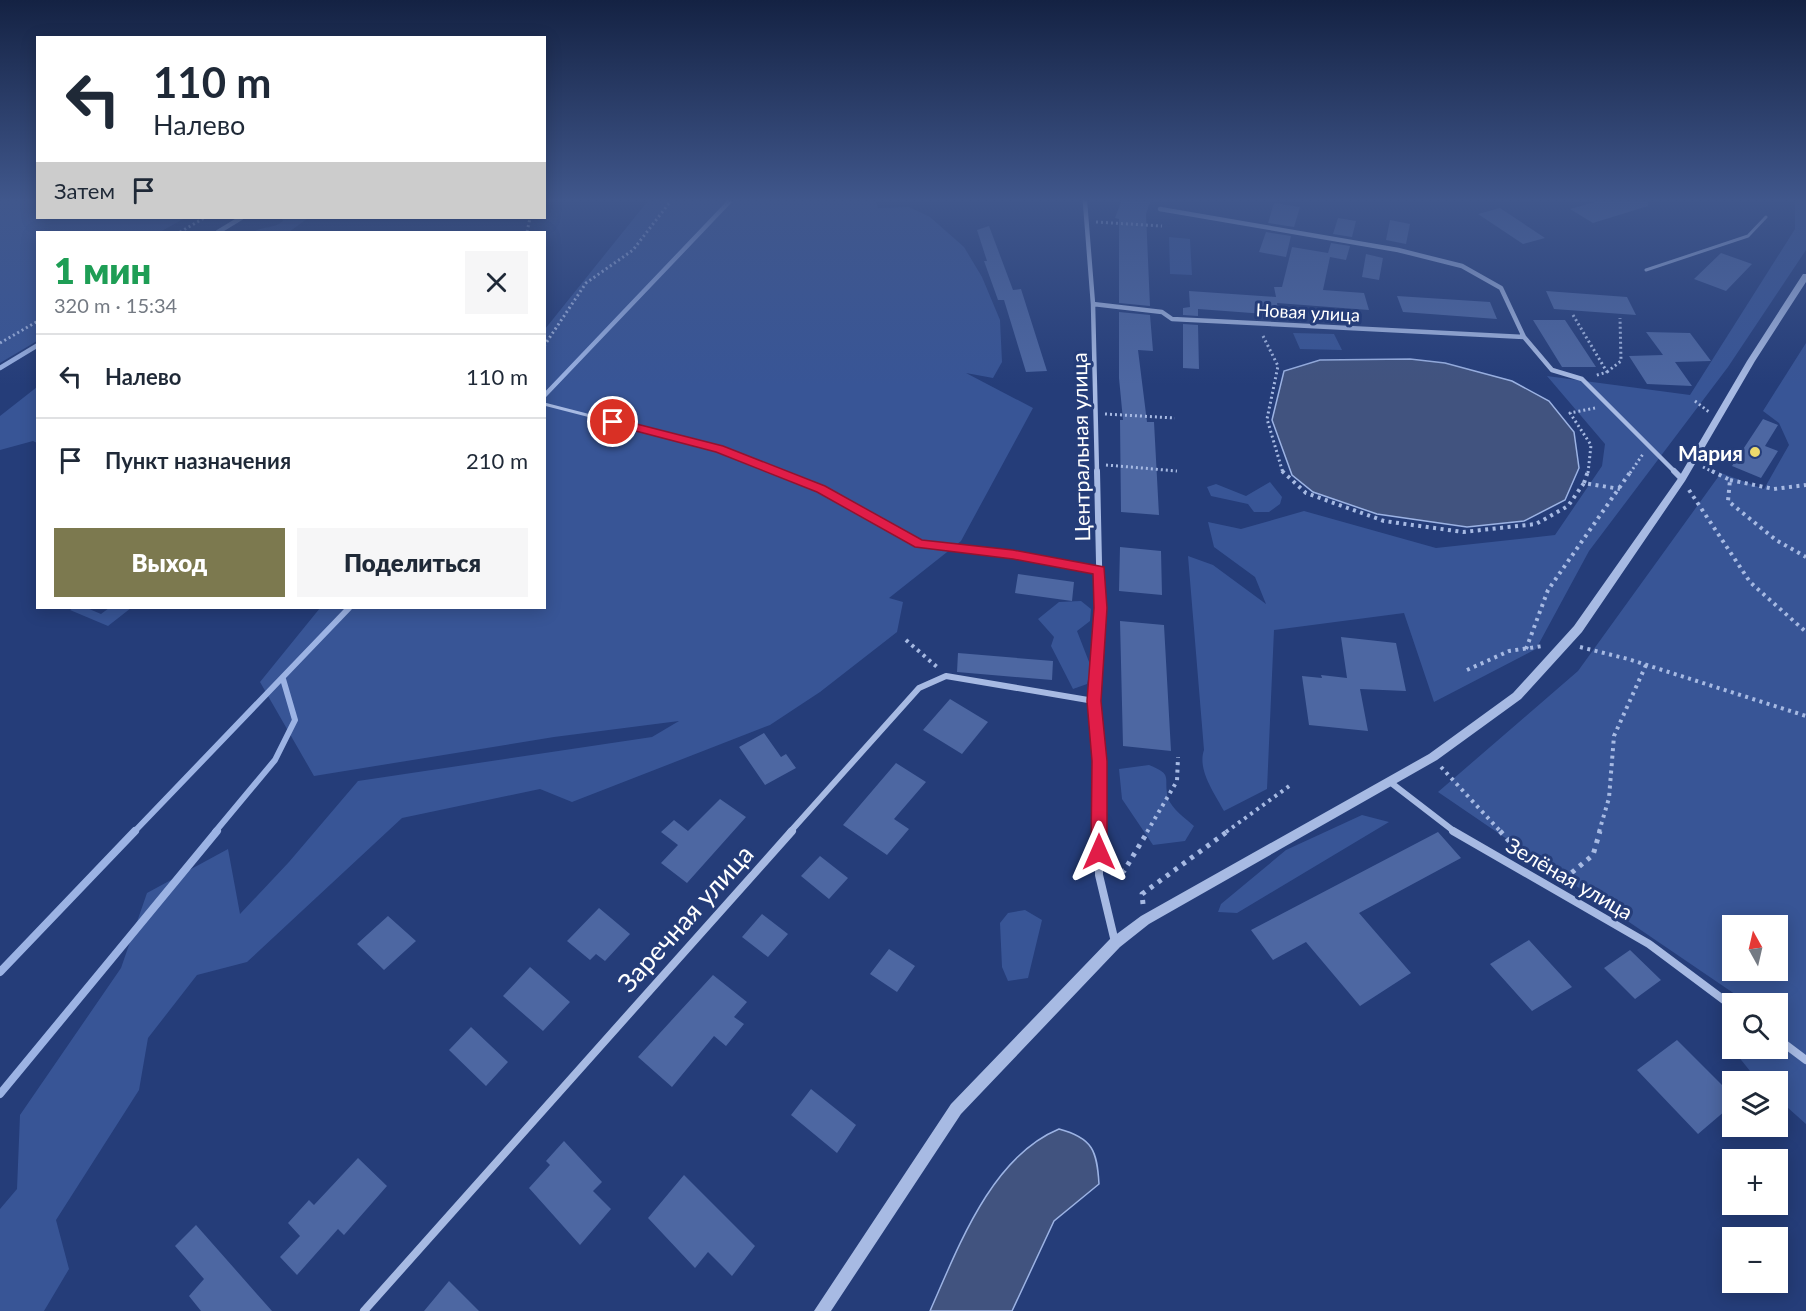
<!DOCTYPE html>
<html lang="ru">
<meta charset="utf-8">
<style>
:root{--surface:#fff;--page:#f6f6f7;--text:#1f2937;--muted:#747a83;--line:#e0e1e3;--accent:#7c794f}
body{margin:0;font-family:Lato,sans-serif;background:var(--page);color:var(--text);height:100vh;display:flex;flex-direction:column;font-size:22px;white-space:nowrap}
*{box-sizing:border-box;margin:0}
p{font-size:20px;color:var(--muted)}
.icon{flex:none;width:33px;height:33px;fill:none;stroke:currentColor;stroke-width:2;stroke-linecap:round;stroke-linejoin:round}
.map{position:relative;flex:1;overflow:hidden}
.sheet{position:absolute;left:36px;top:231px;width:510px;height:378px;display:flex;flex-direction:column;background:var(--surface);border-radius:0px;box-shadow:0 3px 15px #0003}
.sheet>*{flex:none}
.banner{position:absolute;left:36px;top:36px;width:510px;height:183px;border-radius:0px;box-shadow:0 3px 15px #0003;background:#fff;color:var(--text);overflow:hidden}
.needle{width:39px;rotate:352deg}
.tools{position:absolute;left:1722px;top:915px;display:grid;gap:12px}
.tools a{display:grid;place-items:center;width:66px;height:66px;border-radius:0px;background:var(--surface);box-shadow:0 3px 15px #0003;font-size:30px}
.pin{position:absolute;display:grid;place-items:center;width:51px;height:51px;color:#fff;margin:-26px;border:3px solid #fff;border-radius:50%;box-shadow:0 2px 6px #0007}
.me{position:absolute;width:66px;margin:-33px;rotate:0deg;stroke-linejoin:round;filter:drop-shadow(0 0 4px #0008)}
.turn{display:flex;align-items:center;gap:21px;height:126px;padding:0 18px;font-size:27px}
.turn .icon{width:78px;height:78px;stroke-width:2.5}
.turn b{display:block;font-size:42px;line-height:51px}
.then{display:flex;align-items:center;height:57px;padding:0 18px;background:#0003;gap:12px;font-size:22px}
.round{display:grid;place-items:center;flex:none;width:63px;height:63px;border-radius:0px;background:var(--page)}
.summary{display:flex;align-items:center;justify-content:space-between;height:102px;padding:0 18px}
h1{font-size:36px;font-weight:800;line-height:45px;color:#1e9e55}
.button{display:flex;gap:12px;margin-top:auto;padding:12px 18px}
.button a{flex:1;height:69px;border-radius:0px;background:var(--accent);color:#fff;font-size:24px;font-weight:800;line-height:69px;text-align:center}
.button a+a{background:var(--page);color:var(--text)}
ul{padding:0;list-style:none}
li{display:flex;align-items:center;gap:18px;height:84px;padding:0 18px;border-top:2px solid var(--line)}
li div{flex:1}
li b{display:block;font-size:22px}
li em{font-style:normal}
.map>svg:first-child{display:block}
</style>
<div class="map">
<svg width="1806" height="1311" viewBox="0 0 1806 1311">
<rect width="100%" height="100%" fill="#253d79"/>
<path fill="#385596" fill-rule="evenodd" d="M0,202H37L38,218H185L160,232H38L37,341L0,363Z
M647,202H876L878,208L909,207L930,217L964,247L982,277L1000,320L1002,362L993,378L966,373L1033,408L961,541L889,598L903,602L897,632L820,692L770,725L572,802L540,789L402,818L247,962L197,975L148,1038L139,1090L56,1220L69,1269L44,1311H0V1209L17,1189L20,1115L121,968L147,893L228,849L240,914L289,862L358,781L652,737L679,721L554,737L314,776L260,682L320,608H544L545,329Z
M1795,202H1806V250L1728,367L1589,551L1536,649L1434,702L1404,613L1274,630L1267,789L1224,811C1215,794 1197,770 1204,750L1188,556L1213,565L1266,604L1255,577L1214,547L1208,522L1241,529L1304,511L1436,548L1555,535L1602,466L1605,444L1547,376L1690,395L1795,229Z
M282,218H308L289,232H253C263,226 274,229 283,221Z
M1169,237L1190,239L1192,275L1170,274Z
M1293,333L1334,334L1342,350L1300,349Z
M1806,343V1124L1778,1099V1082L1758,1081L1722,1036L1732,1027V1048H1778V1004L1748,1003L1438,792L1578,671L1721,473L1764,489L1789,445L1779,423L1763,411ZM1732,926H1778V970H1732Z
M37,387V443L33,441L0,450V416Z
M1270,482L1282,497L1280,504L1269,512H1254L1248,504L1211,496L1207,487L1216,484L1246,496Z
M1081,601L1091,609L1090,621L1077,631L1091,667L1087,684L1073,689L1051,646L1054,637L1038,619L1059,602Z
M73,608H87L101,614L109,608H131L108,626L70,610Z
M1149,765C1174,775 1163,777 1168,798C1171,808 1186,819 1194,826L1185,841L1153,845L1122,799L1119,769Z
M1362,815L1389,822L1237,913L1218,912L1221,904L1286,850Z
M1025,910L1042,920L1028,978L1008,981L1002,967L1000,923L1008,913Z"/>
<path fill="#41537f" stroke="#9cb3e4" stroke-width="1.5" d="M1410,359L1445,363L1512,381L1549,401L1574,432L1579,468L1565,500L1524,521L1467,527L1377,514L1313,492L1292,475L1272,420L1284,371L1320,360Z
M1059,1129C1093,1138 1097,1151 1099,1184L1054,1221L1012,1311H930C958,1248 991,1157 1059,1129Z"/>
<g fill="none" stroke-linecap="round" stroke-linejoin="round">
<path stroke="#9cb3e4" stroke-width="4.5" d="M218,232L241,218
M0,368L38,345
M544,396L729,202"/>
<path stroke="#9cb3e4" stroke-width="6" d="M134,832L349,608
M215,832L275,760L295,720L283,679"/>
<path stroke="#9cb3e4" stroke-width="8" d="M0,972L135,831
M0,1094L217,831"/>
</g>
<path fill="#4d67a2" d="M1121,202H1150L1146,214L1150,306L1119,303V219L1115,218Z
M1595,202H1648V206L1593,223L1570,209Z
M1274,203L1300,207L1294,227L1268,223Z
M1500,208L1545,238L1523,244L1478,214Z
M1338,218L1356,221L1352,237L1333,234Z
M1390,220L1410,224L1406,244L1386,240Z
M989,226L1013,290L1021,289L1047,371L1026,372L1004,300H998L984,261H987L977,230Z
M1266,232L1291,236L1286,257L1259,252Z
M1331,243L1350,246L1346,260L1330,257L1323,290L1364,293L1369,310L1277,303L1279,315L1198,309V316L1183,315V308L1190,307L1189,291L1276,297L1274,287H1282L1292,247L1328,253Z
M1721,253L1752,264L1726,291L1694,279Z
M1366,254L1383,258L1379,280L1362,277Z
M1546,291L1627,297L1636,315L1554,309Z
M1397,296L1490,302L1497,319L1403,312Z
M1119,312L1150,315L1153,351L1138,350L1147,422H1154L1159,515L1121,512L1120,420H1123L1119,378Z
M1533,320H1565L1596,367H1562Z
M1183,324L1198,325L1199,369L1183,368Z
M1646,332L1690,333L1711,361L1675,362L1692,386L1647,384L1629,356L1663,355Z
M1763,419L1778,425L1765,446L1778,451L1761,478L1732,466Z
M1120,547L1161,551L1162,595L1119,591Z
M1018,574L1074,582L1072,601L1015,593Z
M1120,621L1164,625L1171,751L1123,746Z
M1341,637L1396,643L1406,691L1360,689L1368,731L1309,725L1302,676L1322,678L1321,675L1347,678Z
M958,653L1053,661L1052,680L957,672Z
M950,699L988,722L962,754L923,730Z
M764,733L781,757L786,754L796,768L765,785L739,747Z
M896,763L926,782L894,819L909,829L887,855L843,825Z
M720,799L746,817L687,883L661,863L678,845L661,832L674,820L688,831Z
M1438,832L1461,858L1359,913L1411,973L1360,1006L1306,942L1273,960L1251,930Z
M820,856L848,878L829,899L801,876Z
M599,908L630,934L605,961L596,954L590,960L567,941Z
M762,914L788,934L768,957L742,937Z
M388,916L416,941L384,970L357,944Z
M1529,940L1572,987L1532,1011L1490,964Z
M889,949L915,966L897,992L870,974Z
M1630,950L1661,980L1635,999L1604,968Z
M530,967L570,1002L543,1031L503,996Z
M713,975L747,1002L734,1017L744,1024L726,1046L714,1036L672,1087L638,1057Z
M471,1027L508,1062L486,1086L449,1050Z
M1677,1040L1732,1095V1105L1698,1134L1637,1070Z
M811,1089L856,1125L837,1153L791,1115Z
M564,1141L602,1182L593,1191L611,1209L580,1245L529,1188L550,1165L546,1161Z
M358,1158L387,1186L344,1235L338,1229L297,1275L280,1257L300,1236L288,1223L309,1200L314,1205Z
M684,1175L755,1246L732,1276L708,1252L695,1268L648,1218Z
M196,1225L272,1311H201L189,1296L204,1279L175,1246Z
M449,1281L479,1311H424Z"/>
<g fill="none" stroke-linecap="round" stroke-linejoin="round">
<path stroke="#a7bae3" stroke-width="3" stroke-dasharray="2 3" stroke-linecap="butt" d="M1096,222L1162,226
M180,232L204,218
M527,232L530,218
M1573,315L1607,372L1594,376
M1263,336L1278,366L1267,419L1283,473
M0,343L38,321
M544,346L586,283L633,250L670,202
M1607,372L1621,361L1620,318
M1695,401L1709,412
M1105,414L1175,418
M1106,465L1177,471
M1703,467L1715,473
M1588,473L1591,445L1570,413L1595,408
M1630,473L1643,454"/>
<path stroke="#a7bae3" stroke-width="4" stroke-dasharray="3 4.5" stroke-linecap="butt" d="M1282,471L1306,493L1384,521L1463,532L1536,524L1568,506L1584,483L1620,489
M1712,471L1730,480L1728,501L1776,540L1806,557
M1730,480L1774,489L1806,485
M1584,483L1588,471
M1689,490L1750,582L1806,632
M906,640L937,667
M1580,647L1628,659L1806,716
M1526,649L1548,590L1631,471
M1467,670L1509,651L1543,646
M1441,767L1501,832
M1147,832L1177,781L1178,757
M1226,832L1292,784
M1599,832L1609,798L1614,736L1646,665"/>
<path stroke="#a7bae3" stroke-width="5" stroke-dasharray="4 6" stroke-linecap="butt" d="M1500,831L1517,850
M1111,873L1124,871L1148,831
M1564,879L1593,855L1600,831
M1143,904L1142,894L1228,831"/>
<path stroke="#a7bae3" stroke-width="3" d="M1646,270L1748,236L1766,217
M544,404L719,449L779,473"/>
<path stroke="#a7bae3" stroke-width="4.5" d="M776,471L821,489L919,544L1013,555L1099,570"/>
<path stroke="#a7bae3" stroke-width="4.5" d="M1085,202L1093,304L1097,473
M1160,209L1398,250L1462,266L1501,288L1524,337L1552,370L1582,379L1676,473
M1093,304L1162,312L1172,319L1524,337"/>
<path stroke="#a7bae3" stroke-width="6" d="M1097,471L1100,608L1094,701L1099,761V832
M1674,471L1682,479
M1390,782L1455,832
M790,832L919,688L946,676L1094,701"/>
<path stroke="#a7bae3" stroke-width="8" d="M1099,831V875L1115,942
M1453,831L1649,944L1732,1006
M1778,1039L1806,1060
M364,1311L792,831"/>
<path fill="#a7bae3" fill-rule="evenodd" d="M1803,274H1806V282L1755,361L1685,481L1582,632L1521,699L1437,760L1149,924L1120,947L961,1114L831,1311H814L951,1104L1110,939L1141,916L1429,754L1513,693L1574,626L1679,477L1747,361Z"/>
</g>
<linearGradient id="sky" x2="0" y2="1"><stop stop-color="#142243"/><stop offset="0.52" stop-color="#40578c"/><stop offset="1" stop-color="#40578c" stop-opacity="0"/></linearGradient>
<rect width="1806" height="385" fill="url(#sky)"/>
<path fill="#e11d48" stroke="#92132f" stroke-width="1.5" d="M613,418L723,446L825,486L922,540L1013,550L1104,567L1107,608L1101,701L1107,761V852L1104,857L1099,859L1093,857L1091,852L1092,761L1087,701L1094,608L1093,574L1013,559L915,547L817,492L716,452L609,424L607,422Z"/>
<circle fill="#edda6c" stroke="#253d79" stroke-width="2" cx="1755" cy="452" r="6"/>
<g text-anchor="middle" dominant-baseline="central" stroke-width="6" stroke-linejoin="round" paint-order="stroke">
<g font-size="18" fill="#fff" stroke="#253d79">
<text transform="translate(1308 312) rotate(3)">Новая улица</text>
</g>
<g font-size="21" fill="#fff" stroke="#253d79">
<text transform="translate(1080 447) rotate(-91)">Центральная улица</text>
<text transform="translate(1570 878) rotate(30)">Зелёная улица</text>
</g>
<g font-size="21" font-weight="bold" fill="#fff" stroke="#253d79" text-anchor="end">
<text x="1743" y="452">Мария</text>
</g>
<g font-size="26" fill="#fff" stroke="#253d79">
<text transform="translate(685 918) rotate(-48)">Заречная улица</text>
</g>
</g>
</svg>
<div class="tools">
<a><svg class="needle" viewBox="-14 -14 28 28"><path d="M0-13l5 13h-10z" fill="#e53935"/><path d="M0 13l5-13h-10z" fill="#747a83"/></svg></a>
<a><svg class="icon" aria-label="search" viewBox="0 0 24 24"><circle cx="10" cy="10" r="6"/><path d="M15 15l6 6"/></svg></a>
<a><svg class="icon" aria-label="layers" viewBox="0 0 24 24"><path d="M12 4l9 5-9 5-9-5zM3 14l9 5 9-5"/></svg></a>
<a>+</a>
<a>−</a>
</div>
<div class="pin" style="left:613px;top:422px;background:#d93025"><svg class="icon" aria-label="arrive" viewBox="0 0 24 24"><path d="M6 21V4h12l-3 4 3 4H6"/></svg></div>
<svg class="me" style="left:1099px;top:852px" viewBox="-20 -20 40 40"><path d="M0-17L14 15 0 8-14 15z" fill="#e11d48" stroke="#fff" stroke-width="4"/></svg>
<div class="banner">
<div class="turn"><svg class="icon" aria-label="left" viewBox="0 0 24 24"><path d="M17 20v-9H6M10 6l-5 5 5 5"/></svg><div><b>110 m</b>Налево</div></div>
<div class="then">Затем<svg class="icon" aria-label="arrive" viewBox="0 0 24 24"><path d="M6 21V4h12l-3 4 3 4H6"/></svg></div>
</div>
<section class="sheet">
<div class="summary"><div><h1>1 мин</h1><p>320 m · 15:34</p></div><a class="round"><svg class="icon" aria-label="close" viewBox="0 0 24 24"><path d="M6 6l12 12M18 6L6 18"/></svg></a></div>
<ul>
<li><svg class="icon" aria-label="left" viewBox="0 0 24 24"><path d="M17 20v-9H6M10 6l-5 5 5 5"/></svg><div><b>Налево</b></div><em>110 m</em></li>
<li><svg class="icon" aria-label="arrive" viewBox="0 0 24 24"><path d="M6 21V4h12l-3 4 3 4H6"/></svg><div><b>Пункт назначения</b></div><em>210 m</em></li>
</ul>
<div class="button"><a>Выход</a><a>Поделиться</a></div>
</section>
</div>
